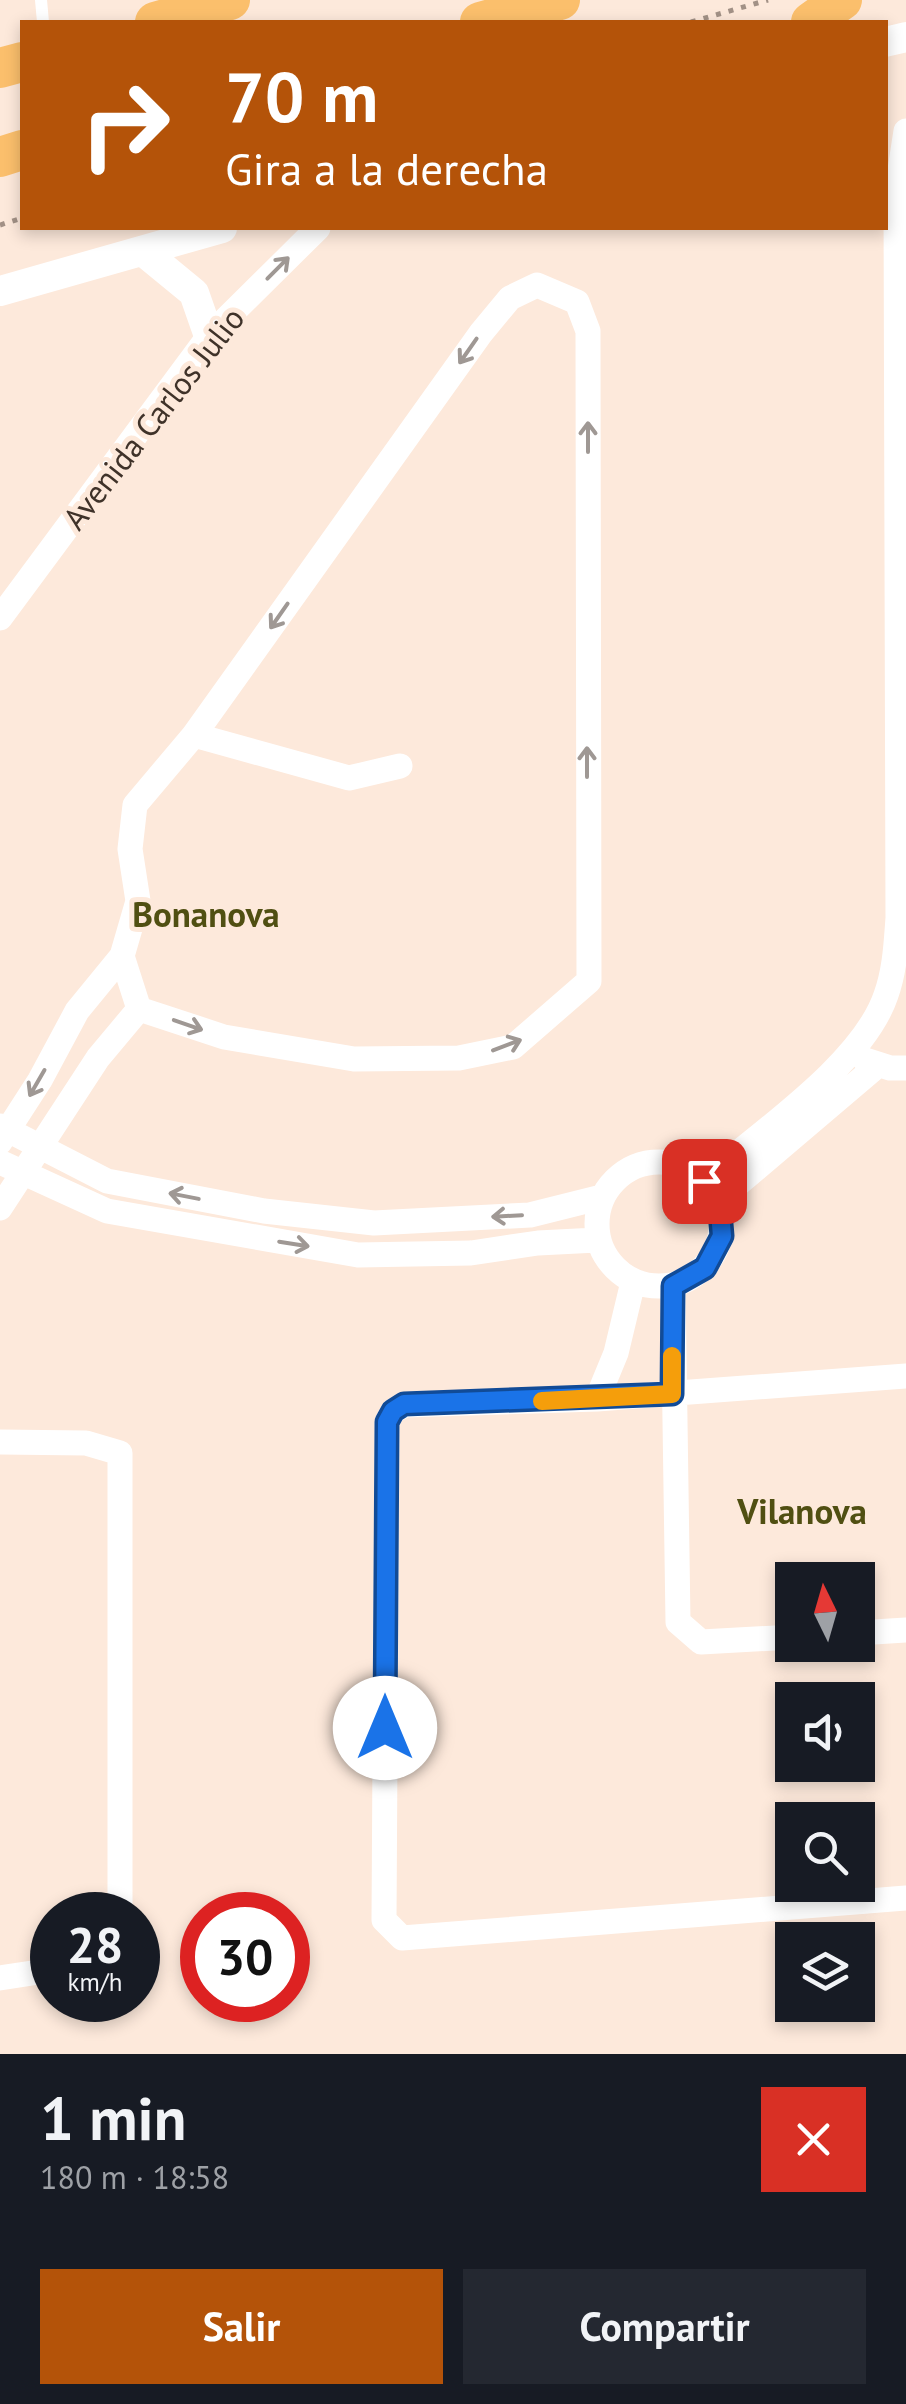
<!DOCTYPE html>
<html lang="es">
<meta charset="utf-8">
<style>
:root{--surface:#171b24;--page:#242831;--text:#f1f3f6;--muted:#9ea1a6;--accent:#b45309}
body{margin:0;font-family:"PT Sans",sans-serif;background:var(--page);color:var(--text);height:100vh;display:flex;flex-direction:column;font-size:38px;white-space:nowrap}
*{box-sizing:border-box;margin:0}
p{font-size:32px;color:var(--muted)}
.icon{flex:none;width:55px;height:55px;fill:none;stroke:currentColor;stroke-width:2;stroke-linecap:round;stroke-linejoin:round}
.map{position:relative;height:2054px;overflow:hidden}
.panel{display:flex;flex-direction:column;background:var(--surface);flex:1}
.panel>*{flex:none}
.hud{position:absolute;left:20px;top:20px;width:868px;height:210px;border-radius:0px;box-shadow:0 5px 15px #0003;background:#b45309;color:#fff;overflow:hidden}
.needle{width:65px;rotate:355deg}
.fabs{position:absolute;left:775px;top:1562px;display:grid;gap:20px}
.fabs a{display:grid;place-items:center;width:100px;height:100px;border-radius:0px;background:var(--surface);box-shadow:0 5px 15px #0003;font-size:50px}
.speed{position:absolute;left:30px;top:1892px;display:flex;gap:20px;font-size:50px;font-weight:700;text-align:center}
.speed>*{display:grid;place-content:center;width:130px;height:130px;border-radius:50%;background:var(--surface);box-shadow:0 5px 15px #0003;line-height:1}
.speed small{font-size:25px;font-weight:400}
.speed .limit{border:15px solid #d22;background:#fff;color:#111}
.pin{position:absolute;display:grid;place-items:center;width:85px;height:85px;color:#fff;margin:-42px;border-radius:20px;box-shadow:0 5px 15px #0006}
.me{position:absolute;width:110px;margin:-55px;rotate:0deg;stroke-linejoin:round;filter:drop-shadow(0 0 8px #0008)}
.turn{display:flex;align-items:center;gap:35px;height:210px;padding:0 40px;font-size:45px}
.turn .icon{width:130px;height:130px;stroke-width:2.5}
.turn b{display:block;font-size:70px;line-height:85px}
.round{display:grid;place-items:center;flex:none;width:105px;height:105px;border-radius:0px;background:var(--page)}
.overview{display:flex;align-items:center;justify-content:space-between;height:170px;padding:0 40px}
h1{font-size:60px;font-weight:700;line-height:75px}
.cta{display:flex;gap:20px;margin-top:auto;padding:20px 40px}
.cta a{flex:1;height:115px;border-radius:0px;background:var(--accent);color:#fff;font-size:40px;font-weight:700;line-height:115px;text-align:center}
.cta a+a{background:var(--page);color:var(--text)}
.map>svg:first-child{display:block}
</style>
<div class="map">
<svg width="906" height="2054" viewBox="0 0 906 2054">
<rect width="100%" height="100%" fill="#fde9db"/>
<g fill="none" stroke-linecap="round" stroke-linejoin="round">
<path stroke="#a29186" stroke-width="5" stroke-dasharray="5 8" stroke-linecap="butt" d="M691,22L768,0
M0,225L22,218"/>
<path stroke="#fff" stroke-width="12" d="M41,0L43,22"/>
<path stroke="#fff" stroke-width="25" d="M0,618L209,336L318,228
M194,735L349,778L400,766
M122,956L139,1009
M865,1060L890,1068H906
M0,1126L107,1181L264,1211L374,1223L530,1215L602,1197
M0,1142L40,1080L77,1011L122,956L138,901L130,849L135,805L194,735L481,333L510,298L537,285L577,302L588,331L589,981L513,1047L459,1058L354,1059L224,1037L139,1009L98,1058L0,1208
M597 1224a62 62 0 1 1 124 0a62 62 0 1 1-124 0Z
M0,1162L107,1211L358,1255L471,1253L538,1243L597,1240
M704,1181C759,1133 863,1064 886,995C895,970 896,944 898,918L896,196L906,131
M719,1200L878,1065
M673,1286L678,1622L701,1642L792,1637
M906,1376L597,1399L405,1405L393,1411L387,1422L384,1920L402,1938L906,1898
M597,1399L616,1353L633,1282
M0,1442L86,1443L120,1453V1915
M858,1633L906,1630
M0,1978L52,1970"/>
<path stroke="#fff" stroke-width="30" d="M885,42L906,37
M144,252L194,293L209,336
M0,291L222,228"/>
<path stroke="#fbbf6c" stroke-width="40" d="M155,22L230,0
M480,22L560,0
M811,22L842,0
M0,68L22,62
M0,157L22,150"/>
</g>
<defs><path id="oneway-shaft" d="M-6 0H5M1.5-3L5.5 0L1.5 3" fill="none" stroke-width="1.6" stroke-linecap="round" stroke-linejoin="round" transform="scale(2.5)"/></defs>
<g stroke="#9f9894">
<use href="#oneway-shaft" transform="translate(278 268) rotate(-45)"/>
<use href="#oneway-shaft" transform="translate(468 351) rotate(125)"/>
<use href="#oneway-shaft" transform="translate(588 437) rotate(-90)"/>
<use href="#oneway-shaft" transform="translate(279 616) rotate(125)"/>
<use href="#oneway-shaft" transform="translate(587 762) rotate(-90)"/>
<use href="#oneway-shaft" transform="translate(188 1025) rotate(19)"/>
<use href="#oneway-shaft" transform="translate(507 1045) rotate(-21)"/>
<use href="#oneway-shaft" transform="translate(37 1083) rotate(120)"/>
<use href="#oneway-shaft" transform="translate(184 1196) rotate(-169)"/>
<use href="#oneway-shaft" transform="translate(507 1216) rotate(177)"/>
<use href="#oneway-shaft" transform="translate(294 1244) rotate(9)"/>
</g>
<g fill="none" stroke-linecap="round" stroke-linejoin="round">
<g stroke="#114b97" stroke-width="25">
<path id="route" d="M385,1728L387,1422L393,1411L404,1404L672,1394L673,1286L705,1268L722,1236L719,1200L704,1181"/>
</g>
<use href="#route" stroke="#1a73e8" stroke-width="18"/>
<path stroke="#f59e0b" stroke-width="18" d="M542,1401L672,1394V1356"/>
</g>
<g text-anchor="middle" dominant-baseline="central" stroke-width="10" stroke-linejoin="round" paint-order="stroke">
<g font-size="32" fill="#3f3229" stroke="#fde9db">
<text transform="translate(153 418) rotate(-52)">Avenida Carlos Julio</text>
</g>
<g font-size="35" font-weight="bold" fill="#504f12" stroke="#fde9db">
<text x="206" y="914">Bonanova</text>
<text x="802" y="1511">Vilanova</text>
</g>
</g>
</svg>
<div class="fabs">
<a><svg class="needle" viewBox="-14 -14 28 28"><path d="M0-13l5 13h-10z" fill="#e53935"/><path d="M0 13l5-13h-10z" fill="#9ea1a6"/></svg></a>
<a><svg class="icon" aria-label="sound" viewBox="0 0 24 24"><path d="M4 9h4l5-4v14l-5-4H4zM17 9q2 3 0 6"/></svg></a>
<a><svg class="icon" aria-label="search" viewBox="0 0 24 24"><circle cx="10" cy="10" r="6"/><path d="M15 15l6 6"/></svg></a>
<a><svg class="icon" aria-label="layers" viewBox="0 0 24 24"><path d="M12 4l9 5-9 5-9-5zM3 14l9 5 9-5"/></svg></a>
</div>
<div class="speed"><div>28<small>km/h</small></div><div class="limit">30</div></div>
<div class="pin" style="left:704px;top:1181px;background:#d93025"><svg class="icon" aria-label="arrive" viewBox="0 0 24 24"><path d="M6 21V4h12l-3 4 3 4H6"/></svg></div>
<svg class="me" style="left:385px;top:1728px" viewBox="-20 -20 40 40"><circle r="19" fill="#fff"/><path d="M0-13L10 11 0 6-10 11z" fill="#1a73e8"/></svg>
<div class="hud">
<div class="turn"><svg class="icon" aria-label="right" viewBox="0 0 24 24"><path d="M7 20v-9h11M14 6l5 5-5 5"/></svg><div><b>70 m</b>Gira a la derecha</div></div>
</div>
</div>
<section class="panel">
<div class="overview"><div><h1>1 min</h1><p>180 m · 18:58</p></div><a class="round" style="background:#d93025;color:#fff"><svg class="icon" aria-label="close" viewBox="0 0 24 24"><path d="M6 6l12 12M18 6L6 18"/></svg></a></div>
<div class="cta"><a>Salir</a><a>Compartir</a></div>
</section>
